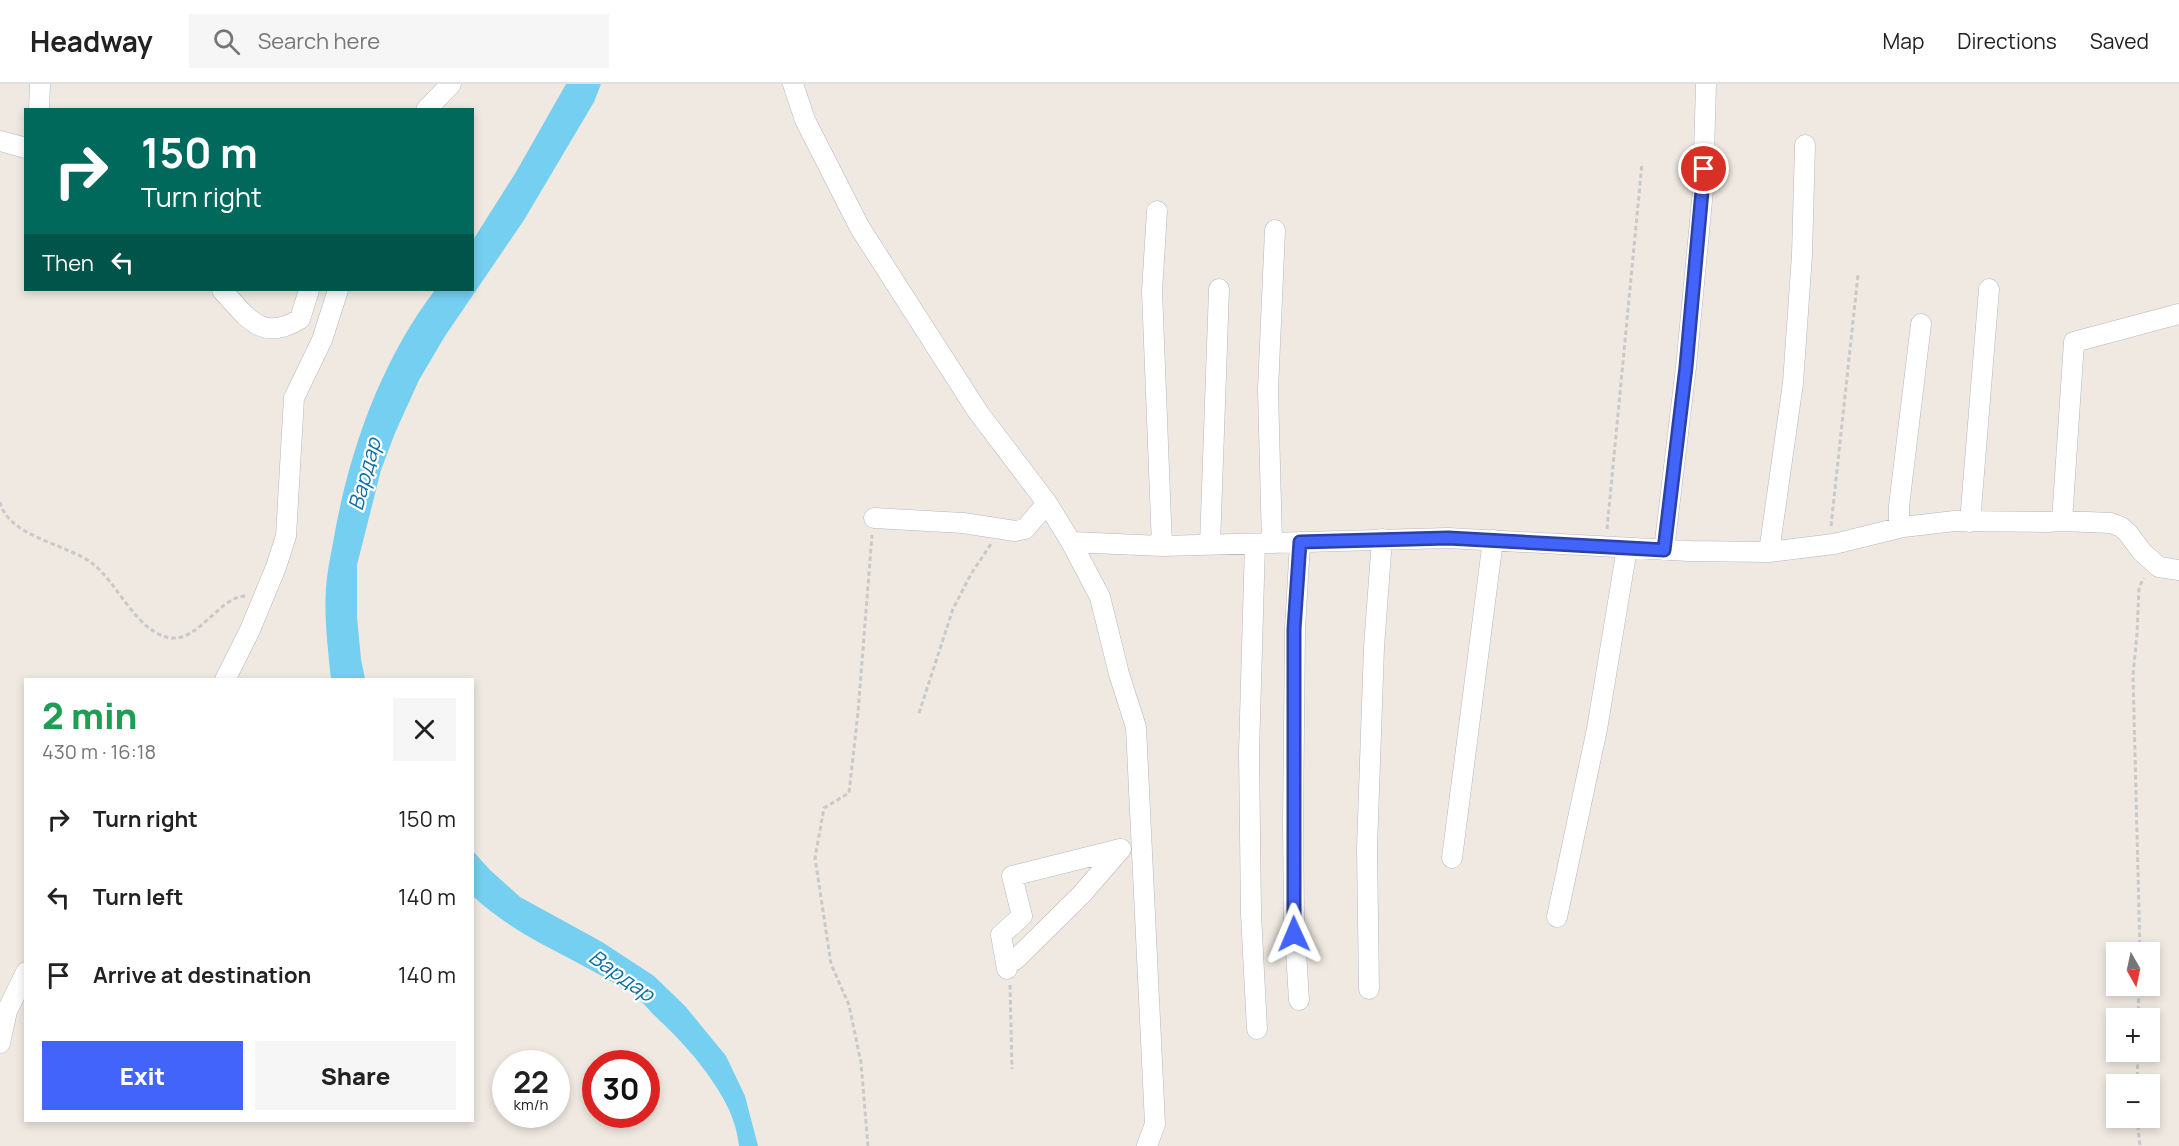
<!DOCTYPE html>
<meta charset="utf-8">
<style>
:root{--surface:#fff;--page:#f6f6f6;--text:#222;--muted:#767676;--line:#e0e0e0;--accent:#4264fb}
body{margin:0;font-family:Manrope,sans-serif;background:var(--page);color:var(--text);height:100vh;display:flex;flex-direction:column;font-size:22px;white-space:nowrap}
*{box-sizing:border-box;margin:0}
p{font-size:20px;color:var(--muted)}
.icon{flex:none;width:33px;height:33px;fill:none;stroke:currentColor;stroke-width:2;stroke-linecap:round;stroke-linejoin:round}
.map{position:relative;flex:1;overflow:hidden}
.drawer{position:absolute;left:24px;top:594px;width:450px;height:444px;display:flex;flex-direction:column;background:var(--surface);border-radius:0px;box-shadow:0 3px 9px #0003}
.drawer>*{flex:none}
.top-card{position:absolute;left:24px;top:24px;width:450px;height:183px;border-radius:0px;box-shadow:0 3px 9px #0003;background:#00695c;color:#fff;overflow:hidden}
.needle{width:39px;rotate:171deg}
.controls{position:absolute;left:2106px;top:858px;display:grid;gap:12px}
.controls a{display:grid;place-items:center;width:54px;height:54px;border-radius:0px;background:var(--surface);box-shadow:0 3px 9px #0003;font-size:30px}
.speed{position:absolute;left:492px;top:966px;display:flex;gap:12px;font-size:30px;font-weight:700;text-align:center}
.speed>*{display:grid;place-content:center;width:78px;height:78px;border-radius:50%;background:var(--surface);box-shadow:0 3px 9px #0003;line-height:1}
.speed small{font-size:15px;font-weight:400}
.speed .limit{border:9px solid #d22;background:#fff;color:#111}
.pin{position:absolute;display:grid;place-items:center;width:51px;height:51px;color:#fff;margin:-26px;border:3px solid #fff;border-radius:50%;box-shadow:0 2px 6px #0007}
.me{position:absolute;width:66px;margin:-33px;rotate:359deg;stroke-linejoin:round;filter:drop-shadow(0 0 4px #0008)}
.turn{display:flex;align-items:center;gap:21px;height:126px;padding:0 18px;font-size:27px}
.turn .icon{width:78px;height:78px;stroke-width:2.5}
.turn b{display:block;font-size:42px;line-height:51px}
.then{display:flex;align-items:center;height:57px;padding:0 18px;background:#0003;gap:12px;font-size:22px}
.round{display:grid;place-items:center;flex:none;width:63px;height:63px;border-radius:0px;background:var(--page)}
.overview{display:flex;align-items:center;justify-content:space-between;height:102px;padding:0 18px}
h1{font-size:36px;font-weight:800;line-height:45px;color:#1e9e55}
.cta{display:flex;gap:12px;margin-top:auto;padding:12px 18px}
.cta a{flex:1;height:69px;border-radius:0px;background:var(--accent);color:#fff;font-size:24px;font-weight:800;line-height:69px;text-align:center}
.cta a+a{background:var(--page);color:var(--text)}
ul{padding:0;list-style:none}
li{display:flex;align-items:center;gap:18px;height:78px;padding:0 18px}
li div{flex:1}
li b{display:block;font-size:22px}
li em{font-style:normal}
header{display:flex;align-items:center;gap:36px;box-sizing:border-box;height:84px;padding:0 30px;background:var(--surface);border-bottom:2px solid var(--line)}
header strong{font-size:28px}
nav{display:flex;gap:33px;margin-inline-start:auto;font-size:21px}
.search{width:420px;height:54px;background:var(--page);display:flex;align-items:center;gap:15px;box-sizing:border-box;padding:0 21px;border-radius:0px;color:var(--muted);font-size:22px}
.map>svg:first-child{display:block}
</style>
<header>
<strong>Headway</strong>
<div class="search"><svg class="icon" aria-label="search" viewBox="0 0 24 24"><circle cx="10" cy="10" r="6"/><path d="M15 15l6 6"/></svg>Search here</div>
<nav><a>Map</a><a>Directions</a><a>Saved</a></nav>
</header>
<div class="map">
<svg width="2179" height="1062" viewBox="0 0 2179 1062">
<rect width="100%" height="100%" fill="#efe9e1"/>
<path fill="#75cff0" d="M566,0H601L594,18L524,136L445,252L419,296L395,349L381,386L357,481V533L361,575L365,595H331C328,565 324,535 326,504C327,489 330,474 333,459C348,370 380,278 435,206H472L473,156L516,88Z
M472,766L490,786L520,813L602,858L654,892L685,922L726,972L745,1012L758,1062H739C736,1033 723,1012 706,988C691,967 673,949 654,931C648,925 642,917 635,912C582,876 519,856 473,812Z"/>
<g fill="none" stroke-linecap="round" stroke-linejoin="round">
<g stroke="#b4b7c1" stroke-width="21">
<path id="minor" d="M793,0L805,36L860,144L978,328L1047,419L1071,458L1100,513L1119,590L1136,643L1155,1040L1147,1062
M39,26L40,0
M426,26L451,0
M0,57L26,64
M1157,127L1152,207L1162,462
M222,206C247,233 261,259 300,235L309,206
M874,434L963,439L1015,447L1025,445L1047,419
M2062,437L2074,258L2179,230
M1970,438L1989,205
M1903,443L1899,440V422L1921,240
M1071,458L1162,462L1448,454L1689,467L1769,468L1834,460L1903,443L1955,437L2048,438L2062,437L2111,439L2121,443L2128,449L2142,468L2159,483L2179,486
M1272,459L1268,306L1275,146
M1255,460L1249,668L1251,830L1257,945
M1210,461L1219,205
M1664,466L1686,283L1703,106L1706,0
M1769,468L1793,299L1802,171L1805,61
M225,596L250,546L276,483L286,452L294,314L322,256L338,206
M1452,774L1493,456
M1557,833L1597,645L1627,464
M1015,876L1081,811L1121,765
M1007,885L1001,851L1022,832L1012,792L1120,765
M1369,905L1367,764L1374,563L1382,455
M1299,916L1294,834L1293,738L1295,545L1300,458
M0,959L7,927L26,888"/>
</g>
<path stroke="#c9c9c9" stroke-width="3" stroke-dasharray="4.5 3" stroke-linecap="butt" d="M0,418C8,453 68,460 93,480C117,498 138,551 172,554C200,556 220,512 246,512
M1831,442L1858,191
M1607,445L1642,79
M919,629L953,525L971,490L991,460
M2140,868L2133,591L2137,550L2139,503L2144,494
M1010,901L1012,985
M2138,934L2139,902
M2137,1000L2138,968
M2137,1034L2140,1062
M868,1062L861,979L849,921L831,880L815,774L824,724L849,709L858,628L872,451"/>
<use href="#minor" stroke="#fff" stroke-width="20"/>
</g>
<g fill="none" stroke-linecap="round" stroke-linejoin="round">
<g stroke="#2b41a3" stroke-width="15">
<path id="route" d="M1294,850V545L1300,458L1448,454L1664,466L1686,283L1704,85"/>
</g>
<use href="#route" stroke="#4264fb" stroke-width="10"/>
</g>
<g text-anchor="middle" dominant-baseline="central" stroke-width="4.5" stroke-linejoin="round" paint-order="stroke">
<g font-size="21" font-style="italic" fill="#0d6fa3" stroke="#fff">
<text transform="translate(364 390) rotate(-75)">Вардар</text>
<text transform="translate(622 891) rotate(35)">Вардар</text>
</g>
</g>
</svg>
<div class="controls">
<a><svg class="needle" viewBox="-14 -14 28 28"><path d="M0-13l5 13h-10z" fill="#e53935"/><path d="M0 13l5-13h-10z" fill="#767676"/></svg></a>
<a>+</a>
<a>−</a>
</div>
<div class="speed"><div>22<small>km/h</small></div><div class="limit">30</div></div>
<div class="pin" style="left:1704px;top:85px;background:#d93025"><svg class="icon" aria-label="arrive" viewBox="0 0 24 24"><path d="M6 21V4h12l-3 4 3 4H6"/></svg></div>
<svg class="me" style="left:1294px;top:850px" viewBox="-20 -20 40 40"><path d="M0-17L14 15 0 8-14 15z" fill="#4264fb" stroke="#fff" stroke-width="4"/></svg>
<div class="top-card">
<div class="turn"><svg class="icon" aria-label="right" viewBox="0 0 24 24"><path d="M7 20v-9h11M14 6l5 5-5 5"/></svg><div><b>150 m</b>Turn right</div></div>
<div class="then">Then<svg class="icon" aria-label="left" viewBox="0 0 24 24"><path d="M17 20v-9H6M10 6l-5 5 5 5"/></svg></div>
</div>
<section class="drawer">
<div class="overview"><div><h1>2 min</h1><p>430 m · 16:18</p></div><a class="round"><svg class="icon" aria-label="close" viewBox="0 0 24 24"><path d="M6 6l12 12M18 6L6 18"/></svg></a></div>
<ul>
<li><svg class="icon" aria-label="right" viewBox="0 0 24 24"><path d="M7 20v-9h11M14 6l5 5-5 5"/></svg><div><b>Turn right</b></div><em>150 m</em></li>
<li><svg class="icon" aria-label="left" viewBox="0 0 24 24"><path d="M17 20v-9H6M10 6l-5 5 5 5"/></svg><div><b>Turn left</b></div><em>140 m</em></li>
<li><svg class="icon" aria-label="arrive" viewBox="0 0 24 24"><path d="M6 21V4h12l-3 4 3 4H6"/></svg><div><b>Arrive at destination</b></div><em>140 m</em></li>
</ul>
<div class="cta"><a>Exit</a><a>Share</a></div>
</section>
</div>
